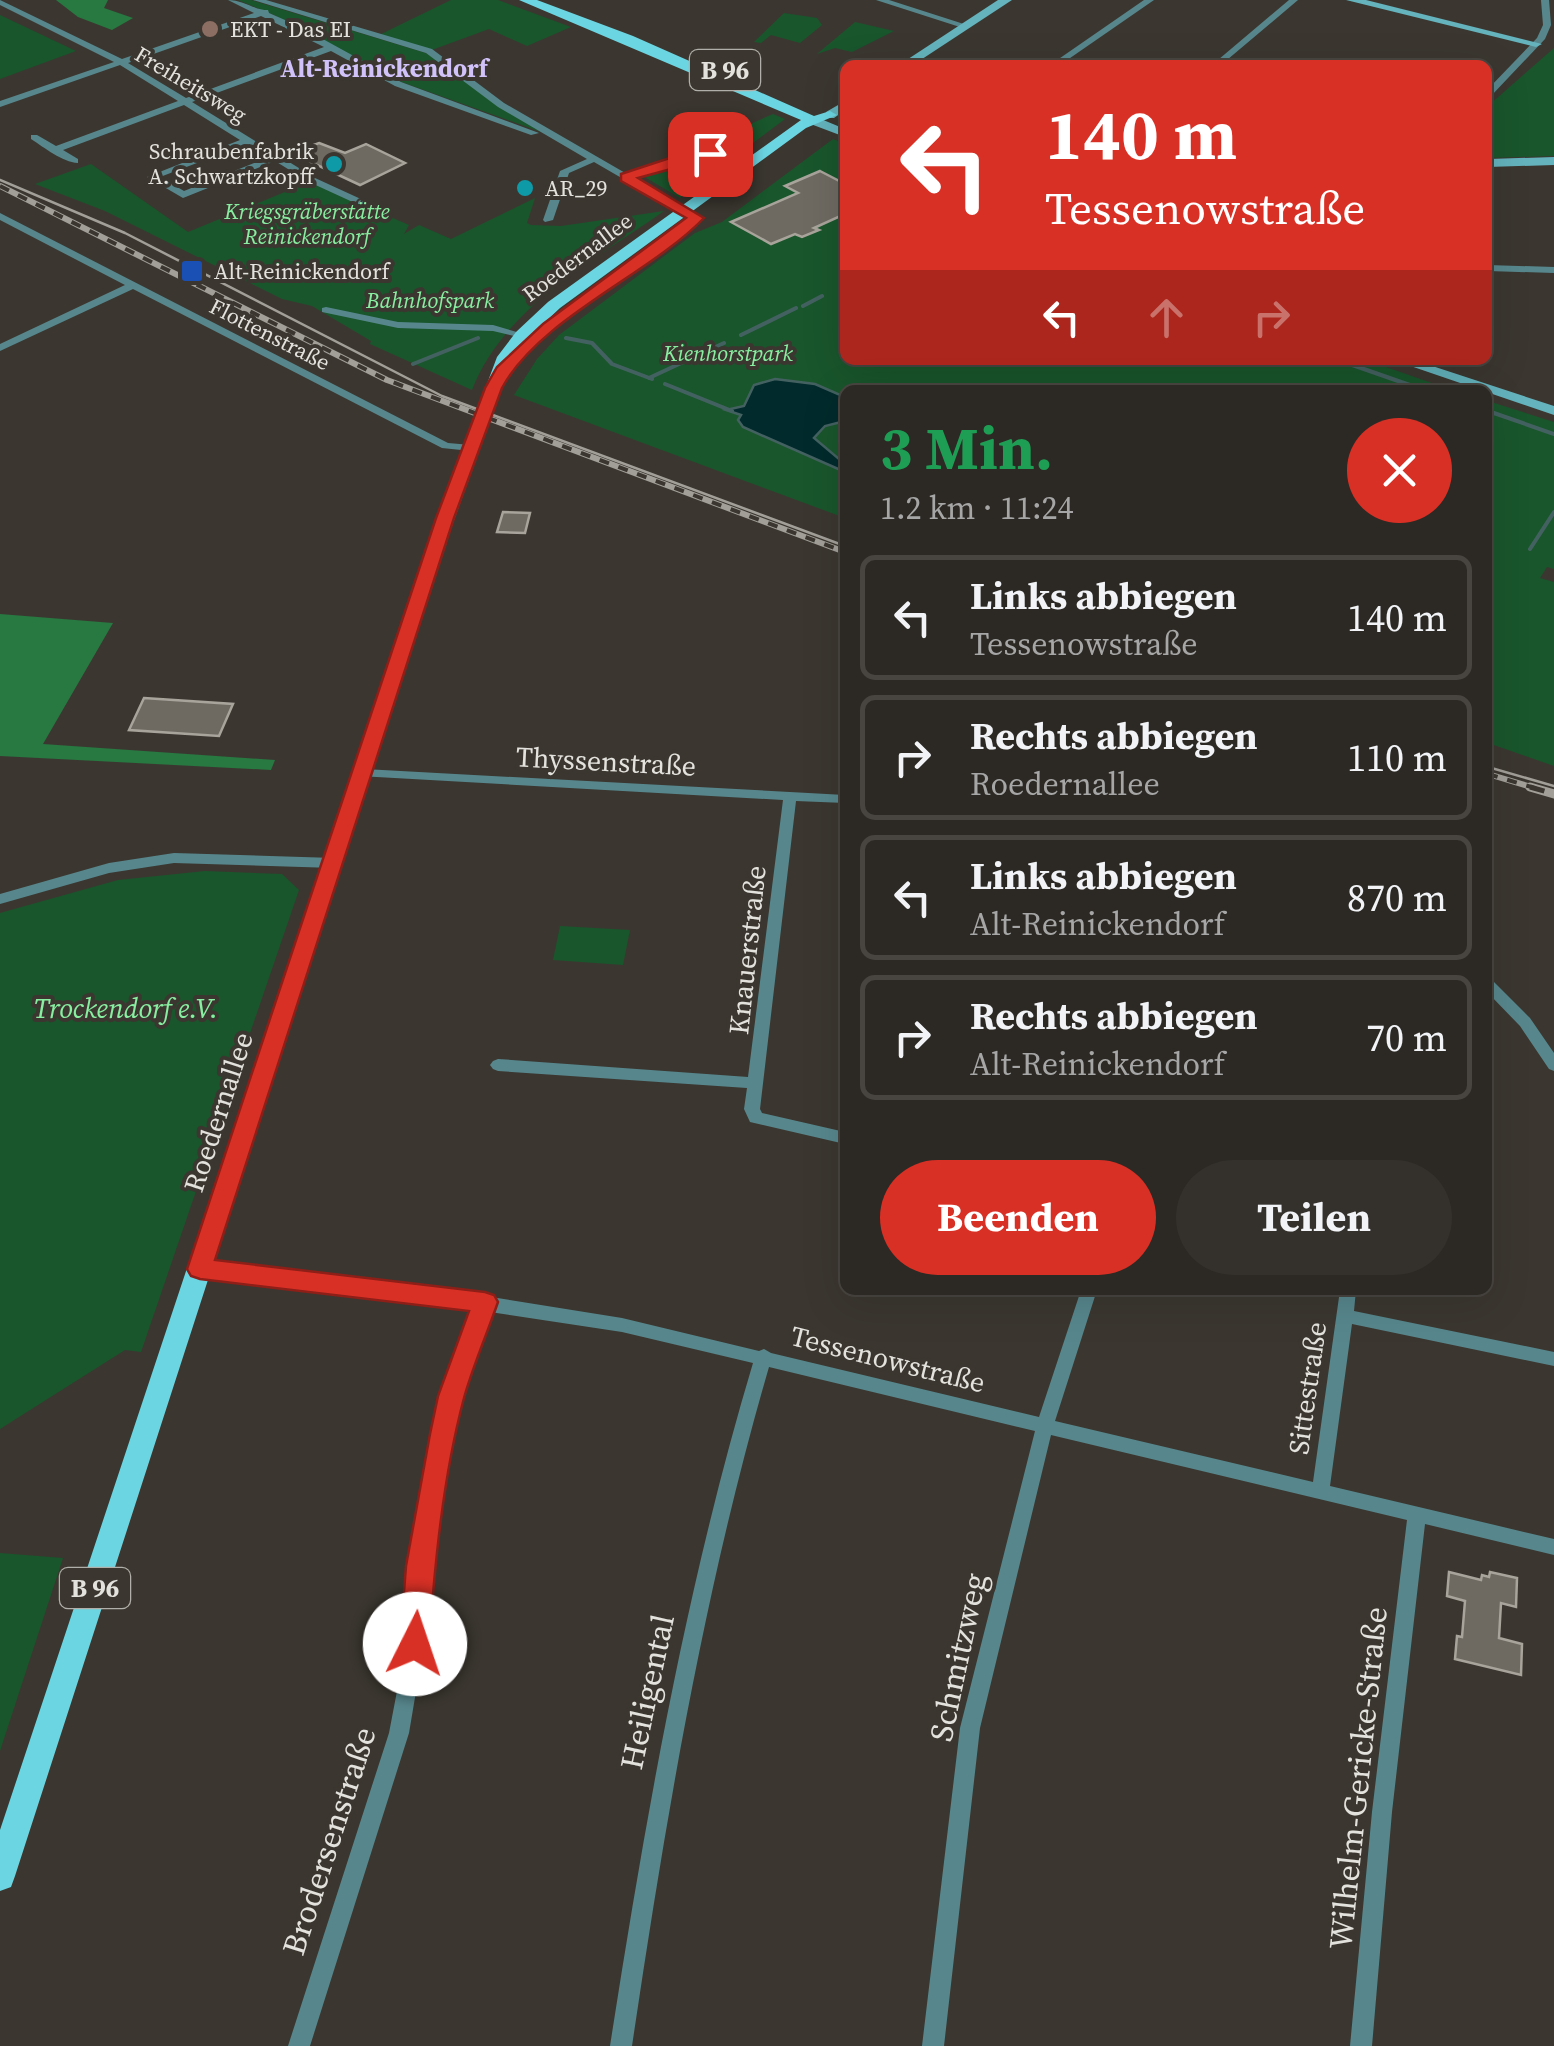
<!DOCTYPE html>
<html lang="de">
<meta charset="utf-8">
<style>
:root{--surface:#2c2924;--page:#34312c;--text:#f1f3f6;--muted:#a6a6a6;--line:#484541;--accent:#d93025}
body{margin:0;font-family:"Source Serif 4",serif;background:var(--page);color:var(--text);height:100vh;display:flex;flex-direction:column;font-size:38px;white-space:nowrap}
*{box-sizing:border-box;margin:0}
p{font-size:32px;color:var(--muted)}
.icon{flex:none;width:55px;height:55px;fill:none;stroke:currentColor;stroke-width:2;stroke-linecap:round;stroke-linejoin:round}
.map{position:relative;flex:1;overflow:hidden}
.side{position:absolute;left:840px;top:385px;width:652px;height:910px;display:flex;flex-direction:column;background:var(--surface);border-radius:15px;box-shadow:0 10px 40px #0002,0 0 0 2px var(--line)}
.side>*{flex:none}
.banner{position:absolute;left:840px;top:60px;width:652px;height:305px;border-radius:15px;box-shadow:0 10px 40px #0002,0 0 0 2px var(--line);background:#d93025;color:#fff;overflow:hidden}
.pin{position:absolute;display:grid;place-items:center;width:85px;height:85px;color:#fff;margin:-42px;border-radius:20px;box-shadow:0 5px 15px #0006}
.me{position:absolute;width:110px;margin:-55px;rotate:4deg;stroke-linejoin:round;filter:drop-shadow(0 0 8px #0008)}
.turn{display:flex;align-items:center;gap:35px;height:210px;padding:0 40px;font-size:45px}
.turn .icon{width:130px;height:130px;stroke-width:2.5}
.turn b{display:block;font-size:70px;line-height:85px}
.lanes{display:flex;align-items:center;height:95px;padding:0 40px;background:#0003;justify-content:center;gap:50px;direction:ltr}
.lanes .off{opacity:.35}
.round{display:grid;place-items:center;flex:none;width:105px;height:105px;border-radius:52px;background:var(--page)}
.headline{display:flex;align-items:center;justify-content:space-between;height:170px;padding:0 40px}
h1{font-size:60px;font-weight:700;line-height:75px;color:#1e9e55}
.action{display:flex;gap:20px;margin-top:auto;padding:20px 40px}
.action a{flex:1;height:115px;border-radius:60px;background:var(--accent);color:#fff;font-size:40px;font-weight:700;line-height:115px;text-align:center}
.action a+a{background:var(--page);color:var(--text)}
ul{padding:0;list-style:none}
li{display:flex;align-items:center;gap:30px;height:125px;margin:0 20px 15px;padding:0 20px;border:5px solid var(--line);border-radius:15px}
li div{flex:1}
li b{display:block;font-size:38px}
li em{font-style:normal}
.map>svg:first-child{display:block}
</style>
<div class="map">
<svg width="1554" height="2046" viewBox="0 0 1554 2046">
<rect width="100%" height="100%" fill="#3b3730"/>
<path fill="#19562c" d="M238,0H251L426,53L544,133L396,80L276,16Z
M451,0H498L571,27L527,46L489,29L429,51L377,36Z
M784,13L817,18L822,25L800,43L771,35L761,43L754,42Z
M0,15L76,51L0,79Z
M855,22L894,31L852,52L835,48L817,54Z
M1554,48V156L1488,158V106Z
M773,114L785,119L680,198L643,176L678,167L672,164L690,159L717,158L720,153L705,144Z
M833,139L845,144V360H1366L1452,390H845V518L514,395L537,359L559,335L695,233L722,222Z
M91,164L188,232L309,182L409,225L404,234L419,225L451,239L535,198L527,223L531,225L561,226L664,211C594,261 504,307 472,390L370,344L371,341L312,306L282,299L105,211L35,184Z
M1488,401L1554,422V569L1547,567L1540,578L1554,582V766L1488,743Z
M205,871L282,874L299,890L141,1352L125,1350L0,1429V913L118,880Z
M560,926L630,930L623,965L553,960Z
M0,1553L63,1558L0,1751Z"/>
<path fill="#287841" d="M56,0H108L104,8L133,18L112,30L78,17Z
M0,614L113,623L43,744L275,760L271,770L0,756Z"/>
<path fill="#002a2c" stroke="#446161" stroke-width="2.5" d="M775,379L815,384L845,397V421L825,426L814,438L845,464V472L743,427L738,420L741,415L726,410L744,406L754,385Z"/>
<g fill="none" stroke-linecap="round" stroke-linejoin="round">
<path stroke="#446161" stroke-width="4" d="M803,306L822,296
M741,335L796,308
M566,338L592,343L612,364L652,379
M1338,360L1424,390
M413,364L478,338
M649,378L724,343
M665,384L732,411
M1488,411L1554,434
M1530,549L1554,512"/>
</g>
<path fill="#6e6a62" stroke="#a8a39b" stroke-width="2.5" d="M319,143L345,153L366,144L405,163L360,185L291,153Z
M820,171L845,184V214L814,228L819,230L802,237L795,234L771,244L731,222L798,193L785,186Z
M503,512L530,513L525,533L497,532Z
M144,698L233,704L219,736L129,730Z
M1449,1572L1481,1580L1482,1575L1489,1577L1490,1572L1517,1578L1516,1607L1501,1603L1499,1638L1522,1644L1521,1675L1455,1659L1457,1636L1462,1637L1465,1601L1447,1596Z"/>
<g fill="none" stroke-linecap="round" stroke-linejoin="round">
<path fill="#57878d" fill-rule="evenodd" d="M0,0L122,59L254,13L228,0C243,0 254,10 268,10L269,13L301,27L401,82L539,133L531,135L395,86L331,51L192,102L315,178L363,200V204H357L309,182L275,161L183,198L147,177L240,140L184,105L63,150L78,159V163C62,162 45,148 31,139V135H37L56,146L178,101L120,65L0,107V101L114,62L0,5ZM261,16L324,47L186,98L128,63ZM247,144L269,157L184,191L160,177Z
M253,0H266L432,49L504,103L627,174L685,155L713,152V156L689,160L634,178L702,218L694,220L594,162L569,173L553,220L545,222L543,220L560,171L587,159L498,107L426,53Z
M876,0H889L970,26L963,28Z
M1144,0H1154L1060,65H1050Z
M1289,0H1298L1221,65H1212Z
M1541,0H1549L1551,25L1545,39L1491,96L1488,97V89L1537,38L1543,25Z
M0,213L448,443L471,445L477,448L471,451L442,448L133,289L0,351V344L125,285L0,220Z
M1488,265L1554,267V273L1488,271Z
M326,307L398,322L493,325L527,335L522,338L493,331L398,328L322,312V308Z
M364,769L845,795V803L796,801L760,1109L762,1113L845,1132V1144L750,1122L744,1109L747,1088L498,1071L493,1069L490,1065L493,1061L498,1059L748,1077L783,800L359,776L357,773L359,770Z
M174,853L334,858L341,863L334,868L174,863L109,873L0,904V894L109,863Z
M1488,980L1493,981L1530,1018L1554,1053V1071L1549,1069L1520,1026L1488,993Z
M200,1262L381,1281L485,1296L622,1318L759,1351L764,1349L771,1353L1039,1417L1081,1290H1097L1055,1421L1313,1482L1340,1290H1356L1354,1311L1554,1352V1366L1352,1324L1330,1486L1554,1539V1555L1425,1524L1392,1812L1372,2046H1350L1372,1812L1407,1520L1051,1435L980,1728L944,2046H922L960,1728L1035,1431L769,1367C704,1590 666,1817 632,2046H610C646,1815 686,1587 753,1363L622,1332L490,1312L460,1396L452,1434L430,1566L424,1644L409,1733L310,2046H288L389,1733L406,1644L412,1566L434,1434L442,1396L474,1309L381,1295L200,1276L194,1274L192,1269L194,1264Z"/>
<path fill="#64b3bd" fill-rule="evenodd" d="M998,0H1012L913,65H899Z
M1346,0H1366L1542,44L1536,47Z
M845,101V110L834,118H826V112Z
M808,117H816L845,129V137L808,123Z
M1554,157V165L1488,167V159Z
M1393,360H1414L1554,406V415Z"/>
<path fill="#6cd5e2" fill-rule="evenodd" d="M519,0H537L633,36L814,116L830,111L837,115L806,128L560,308L528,338L513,358L453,523L15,1876L11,1887L0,1891V1830L435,523L497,357L516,332L548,302L801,120Z"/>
<path stroke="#a29f99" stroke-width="2.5" d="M0,180L125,233L442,396L845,546
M1488,767L1554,786"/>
<g stroke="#a29f99" stroke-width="6">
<path id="rail-far1" d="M0,186L387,380L845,552
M1488,774L1538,789"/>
</g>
<g stroke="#a29f99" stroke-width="9">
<path id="rail" d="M1530,787L1554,794"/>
</g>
<use href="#rail-far1" stroke="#3b3730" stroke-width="4" stroke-dasharray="10" stroke-linecap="butt"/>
<use href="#rail" stroke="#3b3730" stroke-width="5" stroke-dasharray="15" stroke-linecap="butt"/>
</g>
<path fill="#d93025" stroke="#8d1f18" stroke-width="2.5" d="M715,151V157L638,178L704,218C649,275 540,318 502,388L454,518L215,1260L485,1292L494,1295L498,1302C487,1334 473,1366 464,1398C443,1477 435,1562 429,1644L425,1654L415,1658L405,1654L400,1644L406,1566L430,1434L438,1396L469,1311L200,1279L191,1276L187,1269L436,518L485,388L497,367L543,324L686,218L621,181V174L688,152Z"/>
<circle fill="#8d6e63" stroke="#3b3730" stroke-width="4" cx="210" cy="29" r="10"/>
<g fill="#0f9aa8" stroke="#3b3730" stroke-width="4">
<circle cx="334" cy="164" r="10"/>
<circle cx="525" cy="188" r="10"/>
</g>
<rect fill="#1a4fb4" stroke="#3b3730" stroke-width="4" x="180" y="259" width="24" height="24" rx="5"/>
<g text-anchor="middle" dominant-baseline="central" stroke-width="8" stroke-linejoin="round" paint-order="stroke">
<g font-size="22" fill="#e4e2dd" stroke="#3b3730" text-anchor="start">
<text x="230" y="29">EKT - Das EI</text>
<text x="314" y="151" text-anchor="end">Schraubenfabrik<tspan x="314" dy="25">A. Schwartzkopff</tspan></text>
<text x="545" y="188">AR_29</text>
<text x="214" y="271">Alt-Reinickendorf</text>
</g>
<g font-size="22" fill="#e4e2dd" stroke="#3b3730">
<text transform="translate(191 84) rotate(31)">Freiheitsweg</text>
<text transform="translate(577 257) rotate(-37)">Roedernallee</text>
<text transform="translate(270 334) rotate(27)">Flottenstraße</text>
</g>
<g font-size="22" font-style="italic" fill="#88efa1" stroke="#3b3730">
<text x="307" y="211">Kriegsgräberstätte<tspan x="307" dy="25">Reinickendorf</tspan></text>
<text x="430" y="300">Bahnhofspark</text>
<text x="728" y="353">Kienhorstpark</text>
</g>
<g font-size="25" font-weight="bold" fill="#d2c2fa" stroke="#3b3730">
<text x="384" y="68">Alt-Reinickendorf</text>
</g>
<g fill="#3b3730" stroke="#b1afa9" stroke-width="2.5">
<rect x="690" y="50" width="70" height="40" rx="8"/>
<rect x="60" y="1568" width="70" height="40" rx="8"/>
</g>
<g font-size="25" font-weight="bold" fill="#e4e2dd">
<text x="725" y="70">B 96</text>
<text x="95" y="1588">B 96</text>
</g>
<g font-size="28" fill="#e4e2dd" stroke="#3b3730">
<text transform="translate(606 761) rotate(3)">Thyssenstraße</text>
<text transform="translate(747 950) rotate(-84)">Knauerstraße</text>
<text transform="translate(218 1112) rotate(-72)">Roedernallee</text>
<text transform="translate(888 1359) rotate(14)">Tessenowstraße</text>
<text transform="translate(1307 1388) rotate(-82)">Sittestraße</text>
</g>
<g font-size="28" font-style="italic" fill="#88efa1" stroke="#3b3730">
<text x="126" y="1008">Trockendorf e.V.</text>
</g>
<g font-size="32" fill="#e4e2dd" stroke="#3b3730">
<text transform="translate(958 1657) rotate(-78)">Schmitzweg</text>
<text transform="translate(647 1692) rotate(-78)">Heiligental</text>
<text transform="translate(1358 1778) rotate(-84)">Wilhelm-Gericke-Straße</text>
<text transform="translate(329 1841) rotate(-72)">Brodersenstraße</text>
</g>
</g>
</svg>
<div class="pin" style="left:710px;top:154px;background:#d93025"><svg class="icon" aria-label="arrive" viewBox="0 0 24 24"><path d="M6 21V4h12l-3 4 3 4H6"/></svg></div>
<svg class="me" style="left:415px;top:1644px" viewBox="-20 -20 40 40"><circle r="19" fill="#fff"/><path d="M0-13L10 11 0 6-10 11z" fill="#d93025"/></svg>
<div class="banner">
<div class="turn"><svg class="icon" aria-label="left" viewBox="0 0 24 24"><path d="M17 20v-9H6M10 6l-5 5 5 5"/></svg><div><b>140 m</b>Tessenowstraße</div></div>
<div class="lanes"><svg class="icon" aria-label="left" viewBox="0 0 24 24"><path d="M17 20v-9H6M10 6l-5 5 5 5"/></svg><svg class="icon off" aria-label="ahead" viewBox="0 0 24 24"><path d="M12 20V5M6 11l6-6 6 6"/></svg><svg class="icon off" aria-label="right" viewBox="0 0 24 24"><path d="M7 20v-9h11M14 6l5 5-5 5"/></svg></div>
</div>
<section class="side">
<div class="headline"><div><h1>3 Min.</h1><p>1.2 km · 11:24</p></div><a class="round" style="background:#d93025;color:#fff"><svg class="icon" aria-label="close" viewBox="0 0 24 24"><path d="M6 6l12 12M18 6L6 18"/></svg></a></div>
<ul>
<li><svg class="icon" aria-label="left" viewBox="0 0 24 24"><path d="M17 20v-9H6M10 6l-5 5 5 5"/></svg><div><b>Links abbiegen</b><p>Tessenowstraße</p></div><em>140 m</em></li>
<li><svg class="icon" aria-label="right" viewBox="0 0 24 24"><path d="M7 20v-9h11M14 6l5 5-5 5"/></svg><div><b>Rechts abbiegen</b><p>Roedernallee</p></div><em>110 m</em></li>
<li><svg class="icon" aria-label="left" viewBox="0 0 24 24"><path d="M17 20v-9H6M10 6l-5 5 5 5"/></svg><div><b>Links abbiegen</b><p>Alt-Reinickendorf</p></div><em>870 m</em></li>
<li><svg class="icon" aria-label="right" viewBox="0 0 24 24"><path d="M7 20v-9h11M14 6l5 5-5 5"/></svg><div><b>Rechts abbiegen</b><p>Alt-Reinickendorf</p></div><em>70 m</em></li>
</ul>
<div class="action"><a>Beenden</a><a>Teilen</a></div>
</section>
</div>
